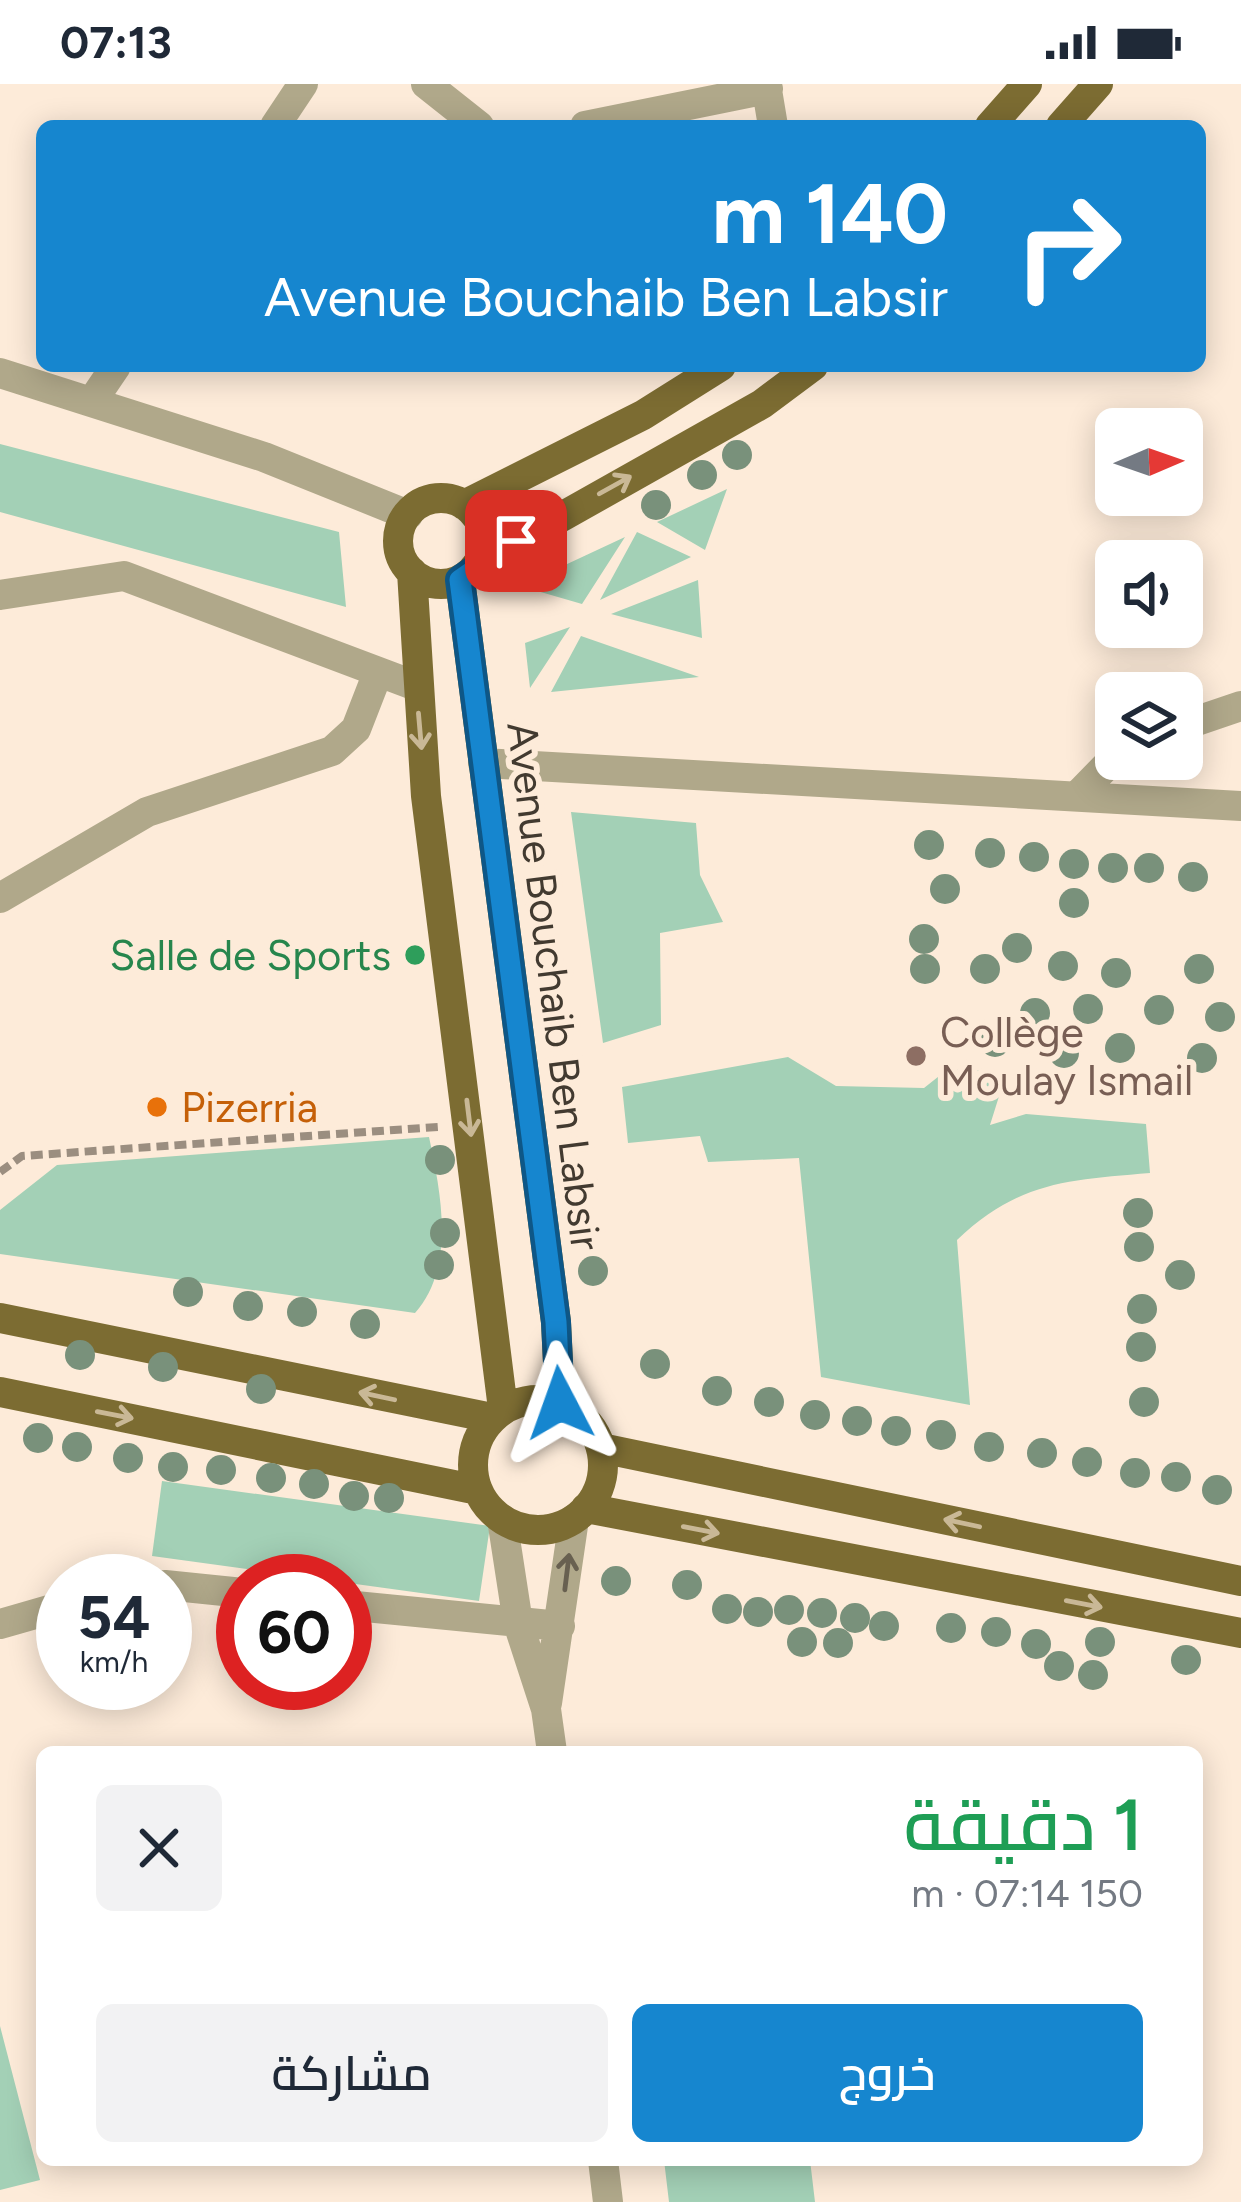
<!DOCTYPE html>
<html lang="ar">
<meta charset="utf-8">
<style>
:root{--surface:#fff;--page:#f2f2f3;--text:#1f2937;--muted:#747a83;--accent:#1686cf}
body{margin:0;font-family:Figtree,Cairo,sans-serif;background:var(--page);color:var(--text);direction:rtl;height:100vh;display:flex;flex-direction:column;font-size:45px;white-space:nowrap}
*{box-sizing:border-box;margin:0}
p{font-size:39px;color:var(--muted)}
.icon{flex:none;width:66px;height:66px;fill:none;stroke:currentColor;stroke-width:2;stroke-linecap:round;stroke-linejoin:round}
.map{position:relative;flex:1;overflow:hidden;direction:ltr}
.side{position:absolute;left:36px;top:1662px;width:1167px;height:420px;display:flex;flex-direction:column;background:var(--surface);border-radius:18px;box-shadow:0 6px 30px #0003;direction:rtl}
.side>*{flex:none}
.top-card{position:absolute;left:36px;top:36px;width:1170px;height:252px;border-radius:18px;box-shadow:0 6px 30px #0003;direction:rtl;background:#1686cf;color:#fff;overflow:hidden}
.needle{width:78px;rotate:88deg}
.fabs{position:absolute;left:1095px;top:324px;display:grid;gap:24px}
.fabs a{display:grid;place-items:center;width:108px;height:108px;border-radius:18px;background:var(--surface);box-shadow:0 6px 30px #0003;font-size:60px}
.speed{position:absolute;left:36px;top:1470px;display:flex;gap:24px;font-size:60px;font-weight:700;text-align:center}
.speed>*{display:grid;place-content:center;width:156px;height:156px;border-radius:50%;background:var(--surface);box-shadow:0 6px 30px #0003;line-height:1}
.speed small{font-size:30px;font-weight:400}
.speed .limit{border:18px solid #d22;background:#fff;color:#111}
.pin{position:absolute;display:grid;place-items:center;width:102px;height:102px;color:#fff;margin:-51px;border-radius:24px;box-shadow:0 6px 18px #0006}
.me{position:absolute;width:132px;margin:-66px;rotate:356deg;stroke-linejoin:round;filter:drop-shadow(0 0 9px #0008)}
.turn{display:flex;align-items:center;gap:42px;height:252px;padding:0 60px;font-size:54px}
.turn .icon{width:156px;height:156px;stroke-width:2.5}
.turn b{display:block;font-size:84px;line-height:102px}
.round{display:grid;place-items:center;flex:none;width:126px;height:126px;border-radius:18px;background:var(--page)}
.overview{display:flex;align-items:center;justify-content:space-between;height:204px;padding:0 60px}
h1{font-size:72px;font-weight:600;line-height:90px;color:#1e9e55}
.action{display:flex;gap:24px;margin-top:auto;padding:24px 60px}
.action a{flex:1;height:138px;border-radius:18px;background:var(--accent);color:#fff;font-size:48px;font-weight:600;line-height:138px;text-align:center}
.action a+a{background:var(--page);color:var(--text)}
.status{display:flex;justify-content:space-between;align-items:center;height:84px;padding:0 60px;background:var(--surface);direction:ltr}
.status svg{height:33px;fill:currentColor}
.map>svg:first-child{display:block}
</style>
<div class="status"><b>07:13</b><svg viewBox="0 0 49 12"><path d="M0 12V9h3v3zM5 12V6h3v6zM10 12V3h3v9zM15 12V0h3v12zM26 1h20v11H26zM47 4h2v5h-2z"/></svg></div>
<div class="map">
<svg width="1241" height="2118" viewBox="0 0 1241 2118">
<rect width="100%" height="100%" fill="#fdebd9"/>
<path fill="#a3d0b6" d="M0,360L339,448L346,523L0,428Z
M727,405L705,466L657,438Z
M637,448L691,473L600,516Z
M625,453L582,520L520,502Z
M698,496L702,554L611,530Z
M570,543L530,604L525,559Z
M581,552L699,593L551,608Z
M571,728L696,739L700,791L723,838L660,849L661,941L603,959Z
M788,973L836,1002L924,1004L948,985L992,987L1001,1006L990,1041L1026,1030L1146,1040L1150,1089C1069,1096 1019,1097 957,1156L970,1321L821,1293L799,1074L708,1078L700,1052L628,1059L622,1003Z
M429,1053C441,1109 456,1183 415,1229L0,1170V1126L57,1081Z
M162,1397L490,1442L479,1517L152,1472Z
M0,1942L40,2096L0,2106Z
M664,2076H810L815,2118H669Z"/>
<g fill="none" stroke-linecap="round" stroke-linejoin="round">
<path stroke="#9b8e80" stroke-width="8" stroke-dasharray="12 6" stroke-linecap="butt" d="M0,1088L22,1072L438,1043"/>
<path stroke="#b0a88a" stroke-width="30" d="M426,0L479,42
M766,0L773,42
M275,42L303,0
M585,42L768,5
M0,289L264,373L408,431
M93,316L116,282
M0,511L124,492L416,602
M1182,642L1241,622
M483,679L1241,722
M1077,712L1116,672
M0,814L147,728L332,667L356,645L377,591
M502,1435L518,1539L546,1625L552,1668
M165,1501L243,1509
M345,1521L560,1542
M0,1540L63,1522
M547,1619L574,1435
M603,2076L608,2118"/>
<path stroke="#7c6c32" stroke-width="30" d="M990,42L1027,0
M1061,42L1098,0
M398 457a43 43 0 1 1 86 0a43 43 0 1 1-86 0Z
M464,421L643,331L721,282
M478,480L762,320L813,282
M412,488L426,712L503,1325
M460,496L556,1238L560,1319
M0,1234L492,1334
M0,1308L478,1406
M473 1381a65 65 0 1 1 130 0a65 65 0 1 1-130 0Z
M601,1364L1241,1497
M586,1424L1241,1549"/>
</g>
<g fill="#79917b">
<circle cx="737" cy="371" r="15"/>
<circle cx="702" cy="391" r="15"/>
<circle cx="656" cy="421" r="15"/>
<circle cx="929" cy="761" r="15"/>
<circle cx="990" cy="769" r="15"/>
<circle cx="1034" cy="773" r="15"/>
<circle cx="1074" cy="780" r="15"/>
<circle cx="1113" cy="784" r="15"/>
<circle cx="1149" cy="784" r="15"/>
<circle cx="1193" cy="793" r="15"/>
<circle cx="945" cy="805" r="15"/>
<circle cx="1074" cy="819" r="15"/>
<circle cx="924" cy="855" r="15"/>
<circle cx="1017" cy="864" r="15"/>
<circle cx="1063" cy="882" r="15"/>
<circle cx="925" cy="885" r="15"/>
<circle cx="985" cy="885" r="15"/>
<circle cx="1199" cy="885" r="15"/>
<circle cx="1116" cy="889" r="15"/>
<circle cx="1088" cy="925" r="15"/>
<circle cx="1159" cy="926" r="15"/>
<circle cx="1035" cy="929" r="15"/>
<circle cx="1220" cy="933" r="15"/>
<circle cx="995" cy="958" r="15"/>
<circle cx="1120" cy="964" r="15"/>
<circle cx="1064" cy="969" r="15"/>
<circle cx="1202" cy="974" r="15"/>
<circle cx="440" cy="1076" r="15"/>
<circle cx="1138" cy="1129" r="15"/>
<circle cx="445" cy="1149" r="15"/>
<circle cx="1139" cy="1163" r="15"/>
<circle cx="439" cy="1181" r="15"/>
<circle cx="593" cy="1187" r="15"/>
<circle cx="1180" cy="1191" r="15"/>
<circle cx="188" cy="1208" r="15"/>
<circle cx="248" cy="1222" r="15"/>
<circle cx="1142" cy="1225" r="15"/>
<circle cx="302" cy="1228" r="15"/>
<circle cx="365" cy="1240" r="15"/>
<circle cx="1141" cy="1263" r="15"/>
<circle cx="80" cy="1271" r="15"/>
<circle cx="655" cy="1280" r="15"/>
<circle cx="163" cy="1283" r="15"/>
<circle cx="261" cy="1305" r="15"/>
<circle cx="717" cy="1307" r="15"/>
<circle cx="769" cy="1318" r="15"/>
<circle cx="1144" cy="1318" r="15"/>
<circle cx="815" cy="1331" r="15"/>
<circle cx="857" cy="1337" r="15"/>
<circle cx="896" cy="1347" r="15"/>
<circle cx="941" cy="1351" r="15"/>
<circle cx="38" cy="1354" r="15"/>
<circle cx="77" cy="1363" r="15"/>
<circle cx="989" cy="1363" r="15"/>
<circle cx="1042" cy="1369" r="15"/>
<circle cx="128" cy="1374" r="15"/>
<circle cx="1087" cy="1378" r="15"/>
<circle cx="173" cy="1383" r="15"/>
<circle cx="221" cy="1386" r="15"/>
<circle cx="1135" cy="1389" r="15"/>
<circle cx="1176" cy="1393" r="15"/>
<circle cx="271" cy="1394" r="15"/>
<circle cx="314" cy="1400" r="15"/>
<circle cx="1217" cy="1406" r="15"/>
<circle cx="354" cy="1412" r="15"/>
<circle cx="389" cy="1414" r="15"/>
<circle cx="616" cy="1497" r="15"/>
<circle cx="687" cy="1501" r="15"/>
<circle cx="727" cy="1525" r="15"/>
<circle cx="789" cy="1526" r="15"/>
<circle cx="758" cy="1528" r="15"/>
<circle cx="822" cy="1529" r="15"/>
<circle cx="855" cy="1534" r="15"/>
<circle cx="884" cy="1542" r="15"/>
<circle cx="951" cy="1544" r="15"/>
<circle cx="996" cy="1548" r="15"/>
<circle cx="802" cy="1558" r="15"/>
<circle cx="1100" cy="1558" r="15"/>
<circle cx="838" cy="1559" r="15"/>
<circle cx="1036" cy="1560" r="15"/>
<circle cx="1186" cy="1576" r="15"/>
<circle cx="1059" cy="1582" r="15"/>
<circle cx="1093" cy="1591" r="15"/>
</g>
<defs><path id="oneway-shaft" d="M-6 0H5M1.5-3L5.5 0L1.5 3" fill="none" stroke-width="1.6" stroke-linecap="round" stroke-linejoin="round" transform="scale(3)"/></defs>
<g stroke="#c9b896">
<use href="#oneway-shaft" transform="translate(615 401) rotate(-29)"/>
<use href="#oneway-shaft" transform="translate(420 647) rotate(85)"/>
<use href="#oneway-shaft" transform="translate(469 1034) rotate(83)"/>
<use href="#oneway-shaft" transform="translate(377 1312) rotate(-168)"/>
<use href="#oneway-shaft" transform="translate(115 1331) rotate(11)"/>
<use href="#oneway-shaft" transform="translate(962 1439) rotate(-168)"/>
<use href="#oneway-shaft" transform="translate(701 1446) rotate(11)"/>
<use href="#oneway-shaft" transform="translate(1084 1520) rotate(11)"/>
</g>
<use stroke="#686050" href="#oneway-shaft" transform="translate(567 1488) rotate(-83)"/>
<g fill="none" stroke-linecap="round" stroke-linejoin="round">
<g stroke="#0e5787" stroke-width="30">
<path id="route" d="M516,457L460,496L556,1238L560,1319"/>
</g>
<use href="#route" stroke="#1686cf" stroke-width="21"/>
</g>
<circle fill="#2e9e5b" stroke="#fdebd9" stroke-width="4.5" cx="415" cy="871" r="12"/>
<circle fill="#8d6e63" stroke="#fdebd9" stroke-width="4.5" cx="916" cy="972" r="12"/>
<circle fill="#e8710a" stroke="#fdebd9" stroke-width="4.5" cx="157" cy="1023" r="12"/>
<g text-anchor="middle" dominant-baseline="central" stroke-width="12" stroke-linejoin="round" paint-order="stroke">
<g font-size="42" fill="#27864d" stroke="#fdebd9" text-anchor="end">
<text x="391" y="871">Salle de Sports</text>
</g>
<g font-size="42" fill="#423a30" stroke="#fdebd9">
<text transform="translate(554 902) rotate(83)">Avenue Bouchaib Ben Labsir</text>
</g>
<g font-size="42" fill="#785e54" stroke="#fdebd9" text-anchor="start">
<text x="940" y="948">Collège<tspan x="940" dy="48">Moulay Ismail</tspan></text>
</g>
<g font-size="42" fill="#c56008" stroke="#fdebd9" text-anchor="start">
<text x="181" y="1023">Pizerria</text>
</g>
</g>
</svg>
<div class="fabs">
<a><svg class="needle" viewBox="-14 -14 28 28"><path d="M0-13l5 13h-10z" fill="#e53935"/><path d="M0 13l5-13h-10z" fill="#747a83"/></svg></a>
<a><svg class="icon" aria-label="sound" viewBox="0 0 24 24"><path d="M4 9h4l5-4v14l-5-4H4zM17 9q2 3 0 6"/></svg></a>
<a><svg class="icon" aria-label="layers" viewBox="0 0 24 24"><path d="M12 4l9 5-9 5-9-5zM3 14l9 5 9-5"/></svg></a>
</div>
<div class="speed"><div>54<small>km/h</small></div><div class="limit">60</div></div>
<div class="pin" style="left:516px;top:457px;background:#d93025"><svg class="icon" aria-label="arrive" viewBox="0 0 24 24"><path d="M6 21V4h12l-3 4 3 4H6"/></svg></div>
<svg class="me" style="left:560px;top:1319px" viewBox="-20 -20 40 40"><path d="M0-17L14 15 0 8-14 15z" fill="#1686cf" stroke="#fff" stroke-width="4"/></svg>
<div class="top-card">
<div class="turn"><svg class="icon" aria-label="right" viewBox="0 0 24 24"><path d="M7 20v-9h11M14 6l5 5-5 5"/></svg><div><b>140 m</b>Avenue Bouchaib Ben Labsir</div></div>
</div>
<section class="side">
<div class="overview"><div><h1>1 دقيقة</h1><p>150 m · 07:14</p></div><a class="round"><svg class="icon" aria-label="close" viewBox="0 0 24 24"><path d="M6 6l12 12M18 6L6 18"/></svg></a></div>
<div class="action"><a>خروج</a><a>مشاركة</a></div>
</section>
</div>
